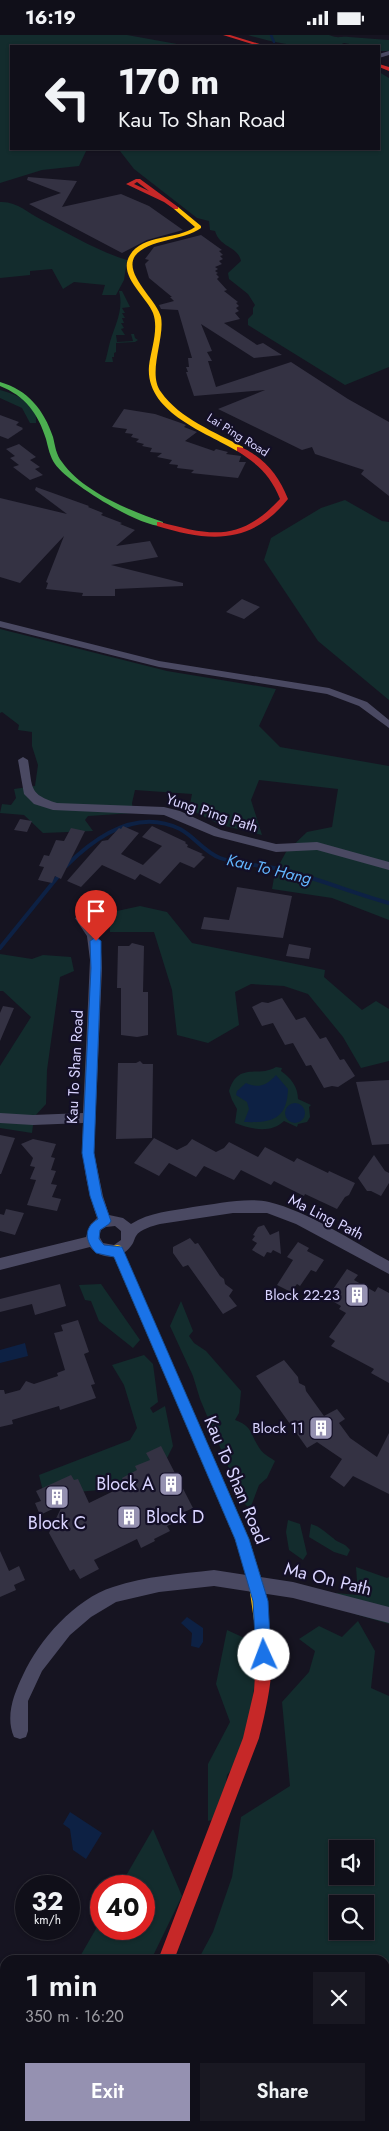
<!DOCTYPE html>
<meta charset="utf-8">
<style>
:root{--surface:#100f19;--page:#191822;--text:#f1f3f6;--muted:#9c9ca2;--line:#302f38;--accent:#9591b1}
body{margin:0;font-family:Jost,sans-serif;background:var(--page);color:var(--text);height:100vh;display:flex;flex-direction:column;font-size:19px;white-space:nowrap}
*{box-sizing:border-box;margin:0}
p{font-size:16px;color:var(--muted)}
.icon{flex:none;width:28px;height:28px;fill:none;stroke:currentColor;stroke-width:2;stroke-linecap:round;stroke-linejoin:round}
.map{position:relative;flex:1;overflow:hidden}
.panel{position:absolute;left:0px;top:1920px;width:390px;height:176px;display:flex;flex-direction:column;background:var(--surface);border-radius:15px 15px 0 0;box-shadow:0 1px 4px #0004,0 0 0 1px var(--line)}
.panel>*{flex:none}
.guide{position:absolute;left:10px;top:10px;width:370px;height:105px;border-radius:0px;box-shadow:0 1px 4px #0004,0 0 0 1px var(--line);background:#100f19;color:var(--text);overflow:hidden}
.buttons{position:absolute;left:329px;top:1805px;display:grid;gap:10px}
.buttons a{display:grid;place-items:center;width:45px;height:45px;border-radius:0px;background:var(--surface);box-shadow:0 1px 4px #0004,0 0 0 1px var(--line);font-size:25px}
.speed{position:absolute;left:15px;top:1840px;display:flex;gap:10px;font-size:25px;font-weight:700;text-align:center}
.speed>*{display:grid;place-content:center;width:65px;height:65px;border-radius:50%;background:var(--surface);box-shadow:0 1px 4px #0004,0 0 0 1px var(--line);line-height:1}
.speed small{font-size:12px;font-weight:400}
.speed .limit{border:8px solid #d22;background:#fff;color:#111}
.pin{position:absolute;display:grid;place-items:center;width:42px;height:42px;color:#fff;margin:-51px -21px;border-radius:50% 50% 50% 0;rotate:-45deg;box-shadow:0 0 5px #0007}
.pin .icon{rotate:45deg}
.me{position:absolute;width:55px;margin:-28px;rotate:358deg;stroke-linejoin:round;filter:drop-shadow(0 0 4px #0008)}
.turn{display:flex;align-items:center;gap:18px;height:105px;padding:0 25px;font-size:22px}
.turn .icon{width:65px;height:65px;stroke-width:2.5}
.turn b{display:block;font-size:35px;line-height:42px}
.round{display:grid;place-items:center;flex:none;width:52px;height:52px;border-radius:0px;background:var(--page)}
.overview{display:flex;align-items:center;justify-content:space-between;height:85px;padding:0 25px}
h1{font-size:30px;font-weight:600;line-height:38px}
.primary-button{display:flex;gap:10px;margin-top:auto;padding:10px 25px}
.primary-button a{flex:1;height:58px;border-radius:0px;background:var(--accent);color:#fff;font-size:20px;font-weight:600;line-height:58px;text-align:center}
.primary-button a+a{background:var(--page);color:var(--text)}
.status{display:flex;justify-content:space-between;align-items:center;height:35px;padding:0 25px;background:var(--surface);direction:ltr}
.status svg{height:14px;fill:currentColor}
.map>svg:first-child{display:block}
</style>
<div class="status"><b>16:19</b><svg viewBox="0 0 49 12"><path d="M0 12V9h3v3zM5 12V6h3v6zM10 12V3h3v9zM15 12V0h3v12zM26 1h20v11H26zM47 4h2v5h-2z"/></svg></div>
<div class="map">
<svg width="389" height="2096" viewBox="0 0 389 2096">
<rect width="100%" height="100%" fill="#161421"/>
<path fill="#132c2d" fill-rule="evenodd" d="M0,0H127L188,11H11V114H87L79,131L42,135L0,148Z
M248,0H329C339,4 340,1 349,2C362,3 375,4 389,5V16H379V11H361L344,8C324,19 270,7 248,0Z
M379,37L389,43V332L345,350L248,290V284L253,279V273L255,270L248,259L229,244L228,238L241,226C238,211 220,213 215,196L210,195L209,186L197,183L134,134L120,116L98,114H379Z
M0,167C17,166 28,178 42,185C70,199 97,216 127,225L124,245L116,260H102L105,250L74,247L63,254L52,234L30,236V240L0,243Z
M119,256H122L130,272L122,273L125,278H122L125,283H122L124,288H121L124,293L121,294L125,300H116L117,307L133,306L131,299H134L135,303L138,305L135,307L116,308V317L114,318V322H112L113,327H105C107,321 108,314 110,307C115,290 124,275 119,256Z
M0,355C10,358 31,364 35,376C36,379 36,384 36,388H30L22,373L0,363Z
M345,465L382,486L389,487V665L318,606L264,525L271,503L321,473Z
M0,594L167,636L276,654L259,691L280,712L389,731V885L332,863L272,854L275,837L286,817L307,797L332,792L338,754L259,745L251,765L262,800L221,790L189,774L192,759L135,755L132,768L133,778L88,781L85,785L93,796L43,798L24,780L0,778L2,769L11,770L16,763L14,754L35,751L38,730L32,711V697L18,695L19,690L2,677L0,678Z
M140,871L167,877L192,908L325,935L324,942L362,975L376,966L389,974V1026L361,1033L343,1002L308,959L284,951L251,949L235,957L239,990L208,1008L177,1000L172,955L154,897H110V886L117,876Z
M0,919L32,924L43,920L71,922L74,936L60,942L47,1035L46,1069L34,1082L32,1098L0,1093V1031L31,982L3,956H0Z
M276,1032L282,1033L281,1036C291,1043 298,1052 298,1064L311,1070L309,1072L310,1082L307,1087L298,1089L297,1092L284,1086C271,1099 250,1094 235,1088L237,1074L232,1065L229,1056C238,1026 259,1043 276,1032Z
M101,1249L140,1305L133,1313L99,1286L91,1266L85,1265L79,1250Z
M181,1266L193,1296L189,1301L194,1308L206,1316L241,1356L239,1378L235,1385C254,1392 250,1400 260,1414C263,1419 271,1423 275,1426L267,1443L259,1450L250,1474L244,1468L235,1448L200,1364L193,1341L170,1291Z
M144,1320L153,1329L158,1367L150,1373L153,1378L165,1371L173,1411L163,1431L110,1454L44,1460L39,1440L130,1405L137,1393L124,1350L112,1330Z
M288,1485L300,1489L307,1519L303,1525L289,1515L286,1497Z
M311,1489C321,1492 325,1497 333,1503C339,1509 344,1507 350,1515L347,1521L334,1517L309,1502Z
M356,1532L387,1543L389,1542V1589L355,1579L336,1558L358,1560Z
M358,1586L375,1616L371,1653L389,1661V2096H173L170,2091H385V1925H198L213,1897L232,1842L241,1782L290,1751L282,1667L309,1637L315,1616L299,1604L319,1591L342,1602ZM338,1814H365V1841H338ZM338,1869H365V1896H338Z
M227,1595L251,1606L259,1617L245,1718L227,1740L222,1782L208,1786V1729L230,1687L216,1649Z
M153,1794L182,1861L151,1925H78L101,1885V1894H144V1851H120Z
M0,1987L5,1991V2091H18L2,2096H0Z"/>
<path fill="#0d2144" d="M276,1040L288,1054C287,1085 271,1088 244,1087L249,1074L247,1067L236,1060L237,1056L246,1048C259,1054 267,1050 276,1040Z
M285 1078a10 10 0 1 1 20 0a10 10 0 1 1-20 0Z
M25,1308L28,1321L0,1328V1315Z
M187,1582L203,1593V1607L199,1613L191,1611L192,1598L181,1588Z
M70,1777L102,1798L86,1824L73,1815L70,1794L63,1789Z"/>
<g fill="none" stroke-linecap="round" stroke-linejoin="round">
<path stroke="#0d2144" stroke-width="2.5" d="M271,0L274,7"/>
<path stroke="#0d2144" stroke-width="4" d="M66,831C96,801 137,773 180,794C195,802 204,817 220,823C240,830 263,830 284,835C319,844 353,858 389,868
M0,913L60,839"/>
</g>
<path fill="#343243" d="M28,142L77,146L62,172L121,159L149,171L183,195L147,205L122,218L29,169L61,158L27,145Z
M201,200L222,215L219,216L223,220L220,221L223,224L219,226L222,229L215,232L218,234L215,236L218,238L216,239L219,242L217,244L227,255L224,256L238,267L236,268L239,271L236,273L239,276L235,278L240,284L224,288L257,310L263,308L282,320L254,323L201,289L212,316L207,317L212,326H208L216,352L291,327L348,364L389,387V461L361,439L364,435L315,419L312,412L302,415L218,374L265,355L194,361L186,337H188L186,332H189L188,323H192L178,275L161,274L159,270L174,266L170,262H172L149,243L145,229L149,225L145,224L154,212Z
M124,374L155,379L181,388L186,390L184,392L197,397L185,406L214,416L216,414L228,417L226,419L241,421L239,427H246L238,443L191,438L194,435L177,433L178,430L169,429L172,425L157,422L162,418L150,417L152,413L142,411L144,409L136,407L139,404L131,402L133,399L125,398L127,394L112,392Z
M0,380L19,387L16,390L23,393L22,394H23L8,404L0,401Z
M19,409L36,422L30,425L40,432L35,434L43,440L30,445L13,432L19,430L10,423L15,421L6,414Z
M36,452L89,471L88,472L103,478L101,480L122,488L120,489L135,495L116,511L150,506L158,522L111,530L183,548V551L115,554V561H82L83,558L46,554L48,548L46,547L64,501L20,548L0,542V463L67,479L35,455Z
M242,564L260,572L244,584L226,577Z
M20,784L32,786L27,797L14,795Z
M123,791L139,798L121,819L143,830L162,811L142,802L152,791L186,807L185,808L188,810L187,812L203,819L201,820L205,822L194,833L180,827L160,849L140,839L135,845L102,830L81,852L67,846L102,806L108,805L119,793L121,794Z
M71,793L85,796L61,844L55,841L52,848L38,845L44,832L39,831L44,820L49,821L56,805L64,806Z
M237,852L292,861L283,903L201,894L204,882L229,885Z
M132,908L144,911L143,957H148V1000L137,1002L121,1000V953H117L118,911H129Z
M289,909L311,913L309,924L286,921Z
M282,963L296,985L305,982L320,1004L326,1002L340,1025L344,1024L355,1041L338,1052L332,1051L324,1053L311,1030L306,1031L293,1008L285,1010L273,988L262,991L252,972L262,967L268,968Z
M3,971L14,973L0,1006V978Z
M140,1026L143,1029H153L152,1103L116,1104L118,1028H136Z
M389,1045V1109L372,1110L356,1047Z
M0,1100L15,1103L1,1139H0Z
M154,1103L177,1115L187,1110L192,1104L216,1117L224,1113L229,1107L258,1122L265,1112L294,1127L297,1123L328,1138L329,1136L355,1148L349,1160L345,1162L337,1174L305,1159L304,1161L274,1146L271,1150L241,1135L234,1145L204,1131L196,1142L169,1128L159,1141L134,1128Z
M33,1104L56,1109L51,1122L55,1123L51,1135L56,1136L51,1149L57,1150L52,1162L61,1164L57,1176L27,1170L36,1145L30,1144L35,1132L30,1131L33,1123L21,1109Z
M374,1120L385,1136L389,1138V1148L381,1161L371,1156H367L358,1143Z
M6,1174L24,1178L15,1200L0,1196V1179L4,1180Z
M264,1190L270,1200L279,1196L281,1219L273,1215L271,1218L267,1217L264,1222L252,1215L257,1208L252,1205L255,1201L253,1200L258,1192Z
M190,1203L195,1209L198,1208L220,1241L224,1244L225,1249L233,1255L229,1261L237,1271L223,1279L188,1230L183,1232L173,1218V1212Z
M298,1207L309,1213L307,1216L324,1225L316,1237L311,1235L300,1251L297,1249L291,1257L277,1250L293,1225L287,1222Z
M347,1234L358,1240L354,1245L375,1257L378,1252L389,1258V1348L371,1338L374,1334L331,1311L335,1306L329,1302L346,1278L339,1274L341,1271L327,1263Z
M60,1249L66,1271L35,1280L32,1269L0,1277V1264Z
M78,1285L89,1317L84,1319L95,1349L91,1350L96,1363L60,1375L59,1371L12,1385L13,1389L0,1392V1355H4L5,1359L20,1355L26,1346L34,1349L58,1341L57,1338L65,1335L54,1298L63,1296L61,1290Z
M284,1325L298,1342L299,1348L305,1351L306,1356L324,1381L337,1374L345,1384L339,1388L350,1403L377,1422L389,1398V1459L353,1441L344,1452L330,1442L342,1424L317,1407L307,1413L256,1341Z
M161,1411L193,1473L178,1480L181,1485L167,1491L170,1496L154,1504L155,1506L141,1513L137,1504L94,1525L99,1534L80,1544L74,1534L70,1536L49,1498L63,1469L40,1480L35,1468L41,1466L36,1456L71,1440L74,1445L78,1444L89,1468L126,1450L122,1443L137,1435L135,1431L150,1425L146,1418Z
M0,1516L9,1536L19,1531L25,1545L14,1550L16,1555L0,1562Z"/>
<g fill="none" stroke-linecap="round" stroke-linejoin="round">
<path fill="#4a4962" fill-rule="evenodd" d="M389,16V20L379,23V19Z
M0,586L159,626L329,653L367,667L389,685V693L359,671L327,659L159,632L0,592Z
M23,722L28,725C33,753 28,759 57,768L164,772L180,776L221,795L276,809L317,807L389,827V835L317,815L276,817L214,801L164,780L53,775L34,769L24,759L18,725Z
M81,879C99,884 102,917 102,933L94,1118L103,1161L109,1180L123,1183L131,1189C150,1177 171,1176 193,1172C216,1169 247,1162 269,1167C307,1176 354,1207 389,1226V1239L296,1189L267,1178H233L160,1189C153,1191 140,1194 136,1201C134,1204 134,1208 131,1211C121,1225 101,1225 90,1212L0,1235V1223L86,1202L90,1190L97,1183C86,1151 81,1123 83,1088L33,1090L0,1088V1078L33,1080L83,1078L90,925L87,901L75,883ZM115,1191L121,1196V1205L114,1210L103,1208L99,1201L101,1195L106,1192Z
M214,1535L293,1547L389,1572V1588L293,1563L214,1551L159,1557L116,1567L91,1582L70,1600L42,1636L28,1666V1696L26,1702L20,1704L14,1702C5,1681 14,1659 23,1640C39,1605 75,1564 113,1552C146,1541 180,1539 214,1535Z"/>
<path fill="#4caf50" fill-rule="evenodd" d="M0,347C28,355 44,375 53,402C55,410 56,420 62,427C82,456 130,476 163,487V491C141,493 68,448 55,429C50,422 48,412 46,404C38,378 25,361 0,351Z"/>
<path fill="#ffc107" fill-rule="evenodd" d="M174,172H178L201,191V193C183,206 148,204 135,221C123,239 157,265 161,282C165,304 147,338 161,357C180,384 215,397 243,412V416H237C205,397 145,377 149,331C151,314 159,294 153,278C146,261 117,240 130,220C143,199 177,205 195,192L174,174Z
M117,1210L121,1211L123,1215L249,1504L263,1550L271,1607L269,1612L264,1614L259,1612L257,1607L249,1550L235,1504L111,1215L113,1211Z
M86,2091H106L104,2096H84Z"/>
<path fill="#c62828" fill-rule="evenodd" d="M223,0H230L266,11H258Z
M379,29L389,32V36L379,32Z
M136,144H140L178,172V174H174L164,167L126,149ZM137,147L149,156L134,149Z
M237,412C243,412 247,415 252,418C270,430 280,444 288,464C251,510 210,507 157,491V487H160C212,501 240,507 280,464C271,441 258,429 237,416Z
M264,1600L269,1602C278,1624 265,1680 259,1703L174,1925H158L243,1703L254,1656L257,1607L259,1602Z"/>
</g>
<path fill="#1a73e8" stroke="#114b97" d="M96,902L101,906V933L94,1118L102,1161L111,1186L109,1189L100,1195L99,1204L104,1210L122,1212L249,1504L268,1566L271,1620L269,1626L264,1628L259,1626L256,1620L253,1566L235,1504L114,1222L96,1218C85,1206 83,1193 98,1184L90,1161L82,1118L91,933L90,906Z"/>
<defs>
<g id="building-square" transform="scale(1.25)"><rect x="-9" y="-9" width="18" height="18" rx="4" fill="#9591b1" stroke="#130f26"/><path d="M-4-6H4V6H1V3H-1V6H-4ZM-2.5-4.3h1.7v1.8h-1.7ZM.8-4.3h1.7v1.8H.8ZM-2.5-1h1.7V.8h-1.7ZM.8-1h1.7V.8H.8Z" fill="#fff"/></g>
</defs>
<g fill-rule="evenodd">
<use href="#building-square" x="357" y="1260"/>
<use href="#building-square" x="321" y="1393"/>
<use href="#building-square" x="171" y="1449"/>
<use href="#building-square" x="57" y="1462"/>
<use href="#building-square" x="129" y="1482"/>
</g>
<g text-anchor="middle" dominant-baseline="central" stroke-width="4.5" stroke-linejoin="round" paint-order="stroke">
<g font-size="12" fill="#d9d4ff" stroke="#130f26">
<text transform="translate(238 400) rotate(32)">Lai Ping Road</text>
</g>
<g font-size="15" fill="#d9d4ff" stroke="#130f26">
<text transform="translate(212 778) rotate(18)">Yung Ping Path</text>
<text transform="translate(75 1032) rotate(-87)">Kau To Shan Road</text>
<text transform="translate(326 1182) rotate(27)">Ma Ling Path</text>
</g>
<g font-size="15" fill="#d9d4ff" stroke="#130f26" text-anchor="end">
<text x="340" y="1260">Block 22-23</text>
<text x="304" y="1393">Block 11</text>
</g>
<g font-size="16" font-style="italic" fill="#62b6ff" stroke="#130f26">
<text transform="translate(269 834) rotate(13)">Kau To Hang</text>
</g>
<g font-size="18" fill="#d9d4ff" stroke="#130f26">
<text transform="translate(236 1445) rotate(67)">Kau To Shan Road</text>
<text transform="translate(328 1544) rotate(14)">Ma On Path</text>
</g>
<g font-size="18" fill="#d9d4ff" stroke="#130f26" text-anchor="end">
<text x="154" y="1449">Block A</text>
<text x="146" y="1482" text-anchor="start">Block D</text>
<text x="57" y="1488" text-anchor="middle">Block C</text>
</g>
</g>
</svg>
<div class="buttons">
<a><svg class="icon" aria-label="sound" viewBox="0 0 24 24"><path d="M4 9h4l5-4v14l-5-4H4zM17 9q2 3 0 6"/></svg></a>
<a><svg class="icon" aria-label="search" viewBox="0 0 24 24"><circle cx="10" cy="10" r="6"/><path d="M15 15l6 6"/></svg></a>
</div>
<div class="speed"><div>32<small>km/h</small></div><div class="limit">40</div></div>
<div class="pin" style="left:96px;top:906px;background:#d93025"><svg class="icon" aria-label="arrive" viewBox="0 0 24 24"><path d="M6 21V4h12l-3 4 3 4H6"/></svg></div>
<svg class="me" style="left:264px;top:1620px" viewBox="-20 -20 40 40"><circle r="19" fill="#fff"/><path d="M0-13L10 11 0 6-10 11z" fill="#1a73e8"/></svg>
<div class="guide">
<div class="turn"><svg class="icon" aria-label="left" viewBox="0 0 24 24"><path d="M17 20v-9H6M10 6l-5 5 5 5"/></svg><div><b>170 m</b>Kau To Shan Road</div></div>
</div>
<section class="panel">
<div class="overview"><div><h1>1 min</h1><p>350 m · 16:20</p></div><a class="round"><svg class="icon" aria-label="close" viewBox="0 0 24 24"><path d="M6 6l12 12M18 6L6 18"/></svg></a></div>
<div class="primary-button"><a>Exit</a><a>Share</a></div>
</section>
</div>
